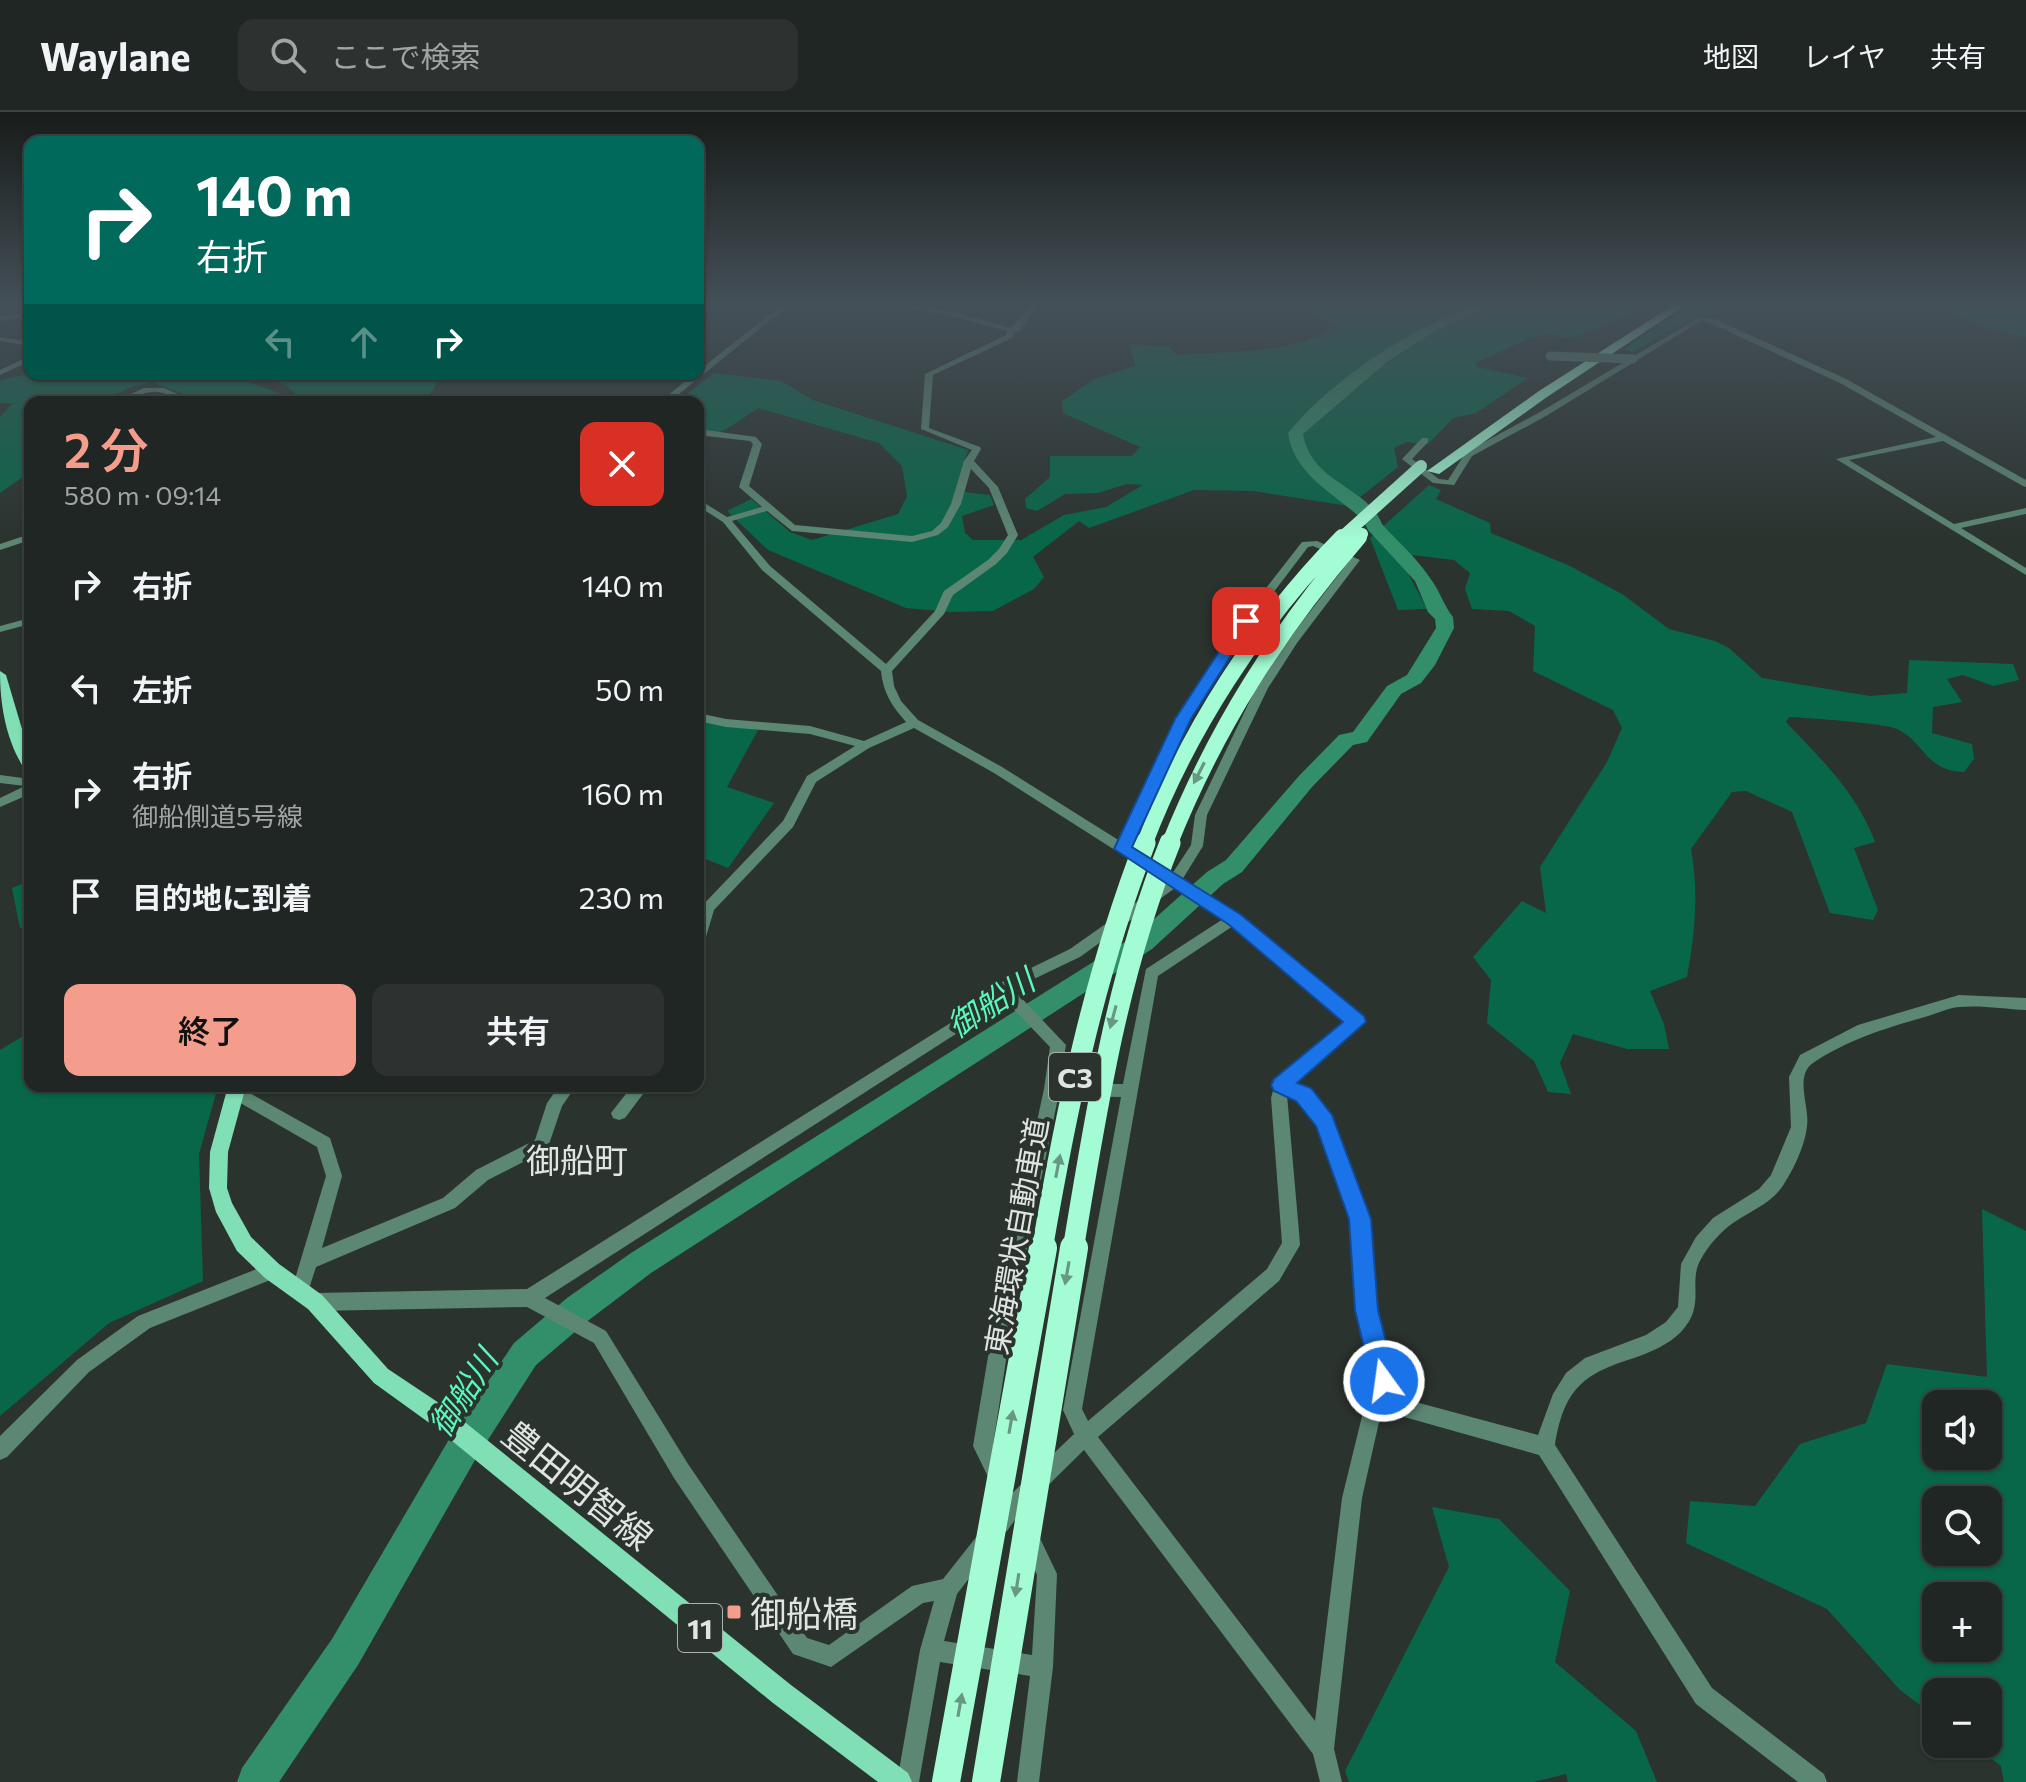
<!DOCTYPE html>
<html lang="ja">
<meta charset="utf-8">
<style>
:root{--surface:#202623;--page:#2d3230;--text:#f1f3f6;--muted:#a2a5a6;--line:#3d4341;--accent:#f49d8d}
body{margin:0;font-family:Commissioner,"Noto Sans JP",sans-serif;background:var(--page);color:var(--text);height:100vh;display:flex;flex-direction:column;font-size:30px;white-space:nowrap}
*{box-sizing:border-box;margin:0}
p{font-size:26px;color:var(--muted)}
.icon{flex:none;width:44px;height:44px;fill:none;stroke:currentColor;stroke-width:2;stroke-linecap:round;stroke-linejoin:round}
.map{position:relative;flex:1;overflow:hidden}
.drawer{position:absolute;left:24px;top:284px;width:680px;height:696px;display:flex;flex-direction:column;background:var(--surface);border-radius:16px;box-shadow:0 2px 6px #0004,0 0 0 2px var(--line)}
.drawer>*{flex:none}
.top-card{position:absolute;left:24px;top:24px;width:680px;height:244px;border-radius:16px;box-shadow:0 2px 6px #0004,0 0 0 2px var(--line);background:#00695c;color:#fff;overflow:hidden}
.buttons{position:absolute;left:1922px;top:1278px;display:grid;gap:16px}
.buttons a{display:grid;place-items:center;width:80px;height:80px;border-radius:16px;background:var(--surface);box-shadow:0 2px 6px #0004,0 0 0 2px var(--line);font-size:40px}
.pin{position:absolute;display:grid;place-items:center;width:68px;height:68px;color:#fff;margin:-34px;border-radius:16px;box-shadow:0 4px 12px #0006}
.me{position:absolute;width:88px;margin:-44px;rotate:346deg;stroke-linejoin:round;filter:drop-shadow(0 0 6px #0008)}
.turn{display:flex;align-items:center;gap:28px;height:168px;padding:0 40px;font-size:36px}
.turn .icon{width:104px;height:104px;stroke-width:2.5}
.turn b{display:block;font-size:56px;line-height:68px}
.lanes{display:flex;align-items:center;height:76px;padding:0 40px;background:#0003;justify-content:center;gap:40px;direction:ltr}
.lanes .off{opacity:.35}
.round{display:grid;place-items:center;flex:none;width:84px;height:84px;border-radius:16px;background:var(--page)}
.summary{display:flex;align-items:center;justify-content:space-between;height:136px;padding:0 40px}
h1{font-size:48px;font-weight:600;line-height:60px;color:var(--accent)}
.button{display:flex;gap:16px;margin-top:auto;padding:16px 40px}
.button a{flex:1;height:92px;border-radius:16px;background:var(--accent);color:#111;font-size:32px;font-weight:600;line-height:92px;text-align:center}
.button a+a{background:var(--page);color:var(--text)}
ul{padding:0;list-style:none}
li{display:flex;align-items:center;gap:24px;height:104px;padding:0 40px}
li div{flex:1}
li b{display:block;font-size:30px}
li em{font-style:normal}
header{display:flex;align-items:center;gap:48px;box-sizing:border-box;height:112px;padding:0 40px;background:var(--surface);border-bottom:2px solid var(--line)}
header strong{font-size:38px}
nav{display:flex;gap:44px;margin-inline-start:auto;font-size:28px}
.search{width:560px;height:72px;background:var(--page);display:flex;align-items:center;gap:20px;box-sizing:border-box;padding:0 28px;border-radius:16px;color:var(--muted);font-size:30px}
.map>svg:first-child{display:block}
</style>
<header>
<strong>Waylane</strong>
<div class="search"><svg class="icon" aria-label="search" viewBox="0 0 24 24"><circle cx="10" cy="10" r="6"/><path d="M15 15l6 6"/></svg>ここで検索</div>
<nav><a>地図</a><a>レイヤ</a><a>共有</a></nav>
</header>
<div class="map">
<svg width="2026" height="1670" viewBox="0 0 2026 1670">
<rect width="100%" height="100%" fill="#2b332f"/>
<path fill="#086749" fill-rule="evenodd" d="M1322,194H1480L1492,197L1500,194H1640L1607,213L1568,227L1549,221L1530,226L1475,251L1477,255L1528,266L1476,301L1453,306L1427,333L1407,330L1394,336L1398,355L1349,394L1253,379L1194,378L1089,416L1079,409L1033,445L1044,465L1034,477L993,499L951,500L906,496L768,438L727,399L751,387L790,420L812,428L898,402L907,384L902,354L879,331L759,296C739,307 723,325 698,324V290H677L714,261L781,269L813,288L968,338L955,379L990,383L994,393L962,404L965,421L973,428H1021L1064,403L1106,395L1143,373L1127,372L1098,381L1065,382L1037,399L1026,396L1025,387L1050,365V344H1132L1140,335L1063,301L1062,289L1094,267L1135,254L1129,232L1169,235L1177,243C1228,239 1293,243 1337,214L1312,201Z
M1691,194H1752L1694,205L1633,240L1623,237Z
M1936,194H2026V225L1989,217Z
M30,262H59L65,268L99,262H226L281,282L298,284L287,274L261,262H451L441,263L428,286L414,290H205L152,270L131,275L100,290H30V334L23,340L30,347V360L0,381V305L13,291H0V268Z
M1429,373L1441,378L1436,387L1490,411L1491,421L1570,454L1622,482L1669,517L1715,529L1729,536L1762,566L1870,584L1907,581L1909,548L2013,552L2019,568L1993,574L1963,563L1947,567L1962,590L1933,595L1932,621L1972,632L1974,647L1964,660C1925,659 1925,630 1897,617C1884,611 1808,606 1789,605L1786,610C1821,647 1857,681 1875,730L1854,736L1878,798L1873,808L1830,801L1792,700L1746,679L1732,680L1691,737C1699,781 1695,821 1687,865L1650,879L1664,912L1669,937H1627L1573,922L1560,951L1571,982L1548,980L1534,949L1487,911L1491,868L1473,845L1522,789L1546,801L1540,755L1607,650L1622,616L1613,598L1533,559L1535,514L1509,499L1472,497L1465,477L1470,461L1454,448L1413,443L1401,448L1427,497L1398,498L1370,426Z
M698,605L758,618L727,675L774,691L728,756L698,744Z
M30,769V815L20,816L12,776Z
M30,920V974H218L199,1042L203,1169L109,1211L0,1304V938Z
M1982,1097L2026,1119V1670H2004L2001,1654L1972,1632H1988V1580H1936V1605L1900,1578L1827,1497L1686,1431L1690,1389L1755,1394L1800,1332L1866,1311L1887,1252L1987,1265ZM1936,1292H1988V1344H1936ZM1936,1388H1988V1440H1936ZM1936,1484H1988V1536H1936Z
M1432,1395L1499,1407L1570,1479L1555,1550L1636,1619L1657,1670H1568L1566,1662L1533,1670H1349L1345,1659L1449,1455Z"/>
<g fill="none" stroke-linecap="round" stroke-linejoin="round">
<path fill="#338e6a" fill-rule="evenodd" d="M1474,194H1491L1435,219L1388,249L1303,322C1311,371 1367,374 1382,412C1398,430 1417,446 1430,466C1440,479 1444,494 1453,505L1454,516L1435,553L1421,571L1401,582L1367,630L1353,633L1312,675L1242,760L1223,772L1152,837L651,1161L589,1208L536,1253L475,1348L358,1553L279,1670H237L242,1656L332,1527L451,1324L514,1231L567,1186L631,1141L1136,823L1207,760L1226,748L1298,665L1339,623L1353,620L1387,574L1407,563L1436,516L1435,507L1428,500L1415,469L1368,418L1363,408C1335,382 1294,363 1288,321C1331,268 1409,217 1474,194Z"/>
<path fill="#5c8773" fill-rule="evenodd" d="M780,194H788L669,290H660L694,262H698V259Z
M899,194C937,192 975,206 1011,216L1030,194H1038L1019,219L1014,220L1012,226L933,263L929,316L980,335L981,337L974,349L998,375L1018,423L1007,441L996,452L953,483L944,502L892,559L894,574L901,589L918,608L1002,655L1120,729L1177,607L1242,507L1302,430L1317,429L1360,448L1297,531L1268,576L1207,703L1203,734L1182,768L1239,803L1362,906L1364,910L1362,914L1294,971L1308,977L1331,1004L1368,1107L1375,1198L1397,1285L1538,1323L1553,1282L1566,1261L1585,1246L1646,1223L1666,1210L1678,1195L1681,1152L1696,1125L1713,1106L1759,1077L1771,1063L1791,1015L1789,965L1800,943L1858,913L1959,883L2026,886V898C2005,897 1981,893 1959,895C1948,896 1936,902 1925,905C1886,916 1847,928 1813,951C1794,964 1810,995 1807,1014C1805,1034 1793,1059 1782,1075C1770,1092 1750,1099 1733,1111C1720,1120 1709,1133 1701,1147C1687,1171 1707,1192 1681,1220C1668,1233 1651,1240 1634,1246C1582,1262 1564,1278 1555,1333L1712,1576L1824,1662L1827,1670H1798L1696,1592L1539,1343L1390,1301H1381L1362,1386L1334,1637L1342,1670H1320L1313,1642L1084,1338L1020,1401L1007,1419L1000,1422L993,1419L990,1412L1006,1387L1074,1322L1063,1298L1121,985L1065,984L1059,981L1013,1203L993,1333L1009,1366L1006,1373L999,1376L992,1373L973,1334L995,1203L1044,977L1050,935L1002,885L962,918L545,1186L606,1219L688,1352L807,1526L829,1533L912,1474L943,1467L977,1424L984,1421L991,1424L994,1431L991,1438L957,1482L944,1529L1032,1543L1037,1463L1020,1427L1023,1420L1030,1417L1037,1420L1057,1462L1053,1555L1039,1670H1017L1030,1564L940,1550L919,1670H897L920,1538L934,1489L923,1491L831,1555L793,1542L674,1366L594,1231L527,1195L315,1199L309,1196L306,1190L309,1184L315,1181L527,1177L952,910L998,872L1070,837L1165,770L994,661L914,616L869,636L816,670L793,715L714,798L705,828L703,832L698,833V798L783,709L807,664L855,634L810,622L726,615L698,609V601L726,607L810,614L864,629L906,610C892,594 883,581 881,559L762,458L723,410L698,394V387L727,405L762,395L739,375L753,332L750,329L698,323V317L756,325L762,332L749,374L795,413L912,424L932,419L941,411L951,392L964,349L972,338L921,317L925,262L1006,223L1007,219L956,205ZM971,357L989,376L1008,423L999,437L988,448L944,479L935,499L886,552L770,454L732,409L767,399L792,419L912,430L938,423L948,415L961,392ZM1313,434L1349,449L1289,527L1256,576L1195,703L1191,733L1172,762L1130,735L1189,607L1251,510L1308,435ZM1175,776L1223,807L1146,857L1123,972H1060L1066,933L1013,877L1080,845ZM1233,814L1347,910L1276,968L1271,986L1282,1131L1267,1157L1088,1309L1082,1297L1158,864ZM1287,983L1298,987L1318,1013L1352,1107L1357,1198L1378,1283L1367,1285L1365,1292L1342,1386L1315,1609L1098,1325L1279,1169L1300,1133L1299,1120Z
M30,200V204L0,209V205Z
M1700,205L1715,207L1846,267L2026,368V375L2023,374L1943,329L1849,348L1954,412L2026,396V402L1961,416L2026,456V463L1836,347L1936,325L1840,271L1710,211L1701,209L1546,304L1472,344L1454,373L1433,371L1402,347L1422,326H1428V330L1412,347L1439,367L1448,368L1466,340L1540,300Z
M0,225L30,230V234L0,229Z
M30,244V249L0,263V258Z
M144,276H164L196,290C182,290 172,282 158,280C143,278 129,290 114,290Z
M30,422V428L0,438V432Z
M30,506V512L0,520V514Z
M0,663L30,667V682L0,695V686L25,674L0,671Z
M237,974L330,1026L342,1064L322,1136L443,1086L476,1058L535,1028L547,991L559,974H576L562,994L547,1038L488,1068L455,1096L316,1155L306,1186L300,1189L294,1186L291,1180L326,1064L317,1035L230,985L227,980L230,975Z
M632,974H649L625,1006L619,1008L613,1006L611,1001Z
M272,1151L278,1153L281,1159L278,1165L150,1216L89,1260L7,1345L0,1348V1324L77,1248L138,1204Z"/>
<path fill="#80dfb5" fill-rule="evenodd" d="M0,559L6,563L30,644V660L25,658C6,628 0,594 0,559Z
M228,974H246L228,1040L227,1076L232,1091L251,1125L279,1152L322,1183L388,1257L451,1299L791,1573L908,1661L912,1670H878L773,1591L435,1315L374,1271L308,1197L265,1166L237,1139L216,1100L209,1076L210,1040Z"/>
<path fill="#a4fcd4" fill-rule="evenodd" d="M1672,194H1684L1547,285L1439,362L1427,359L1539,279Z"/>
<path stroke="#5c8773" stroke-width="9" d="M1550,244L1633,247"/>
<path stroke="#a4fcd4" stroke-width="12" d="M1340,427L1421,354
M1358,427L1362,422"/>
<path stroke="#a4fcd4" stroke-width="16" d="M1144,733C1187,620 1257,511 1342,425
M1169,733C1216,616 1277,520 1359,425"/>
<path stroke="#a4fcd4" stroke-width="21" d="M1042,1138C1066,999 1094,863 1145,731
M1073,1138C1096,1000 1117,862 1170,731"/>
<path stroke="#a4fcd4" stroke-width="28" d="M946,1670L1043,1136
M986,1670L1074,1136"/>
</g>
<defs><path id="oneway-solid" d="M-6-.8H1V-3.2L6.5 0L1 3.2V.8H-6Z" transform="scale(2)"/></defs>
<g fill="#689882">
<use href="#oneway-solid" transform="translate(1199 661) rotate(117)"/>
<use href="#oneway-solid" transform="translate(1113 905) rotate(105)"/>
<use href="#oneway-solid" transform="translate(1058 1054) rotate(-79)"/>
<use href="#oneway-solid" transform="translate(1067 1161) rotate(100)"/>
<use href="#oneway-solid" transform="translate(1011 1310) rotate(-80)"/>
<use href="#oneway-solid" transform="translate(1017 1473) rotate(99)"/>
<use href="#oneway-solid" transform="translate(960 1593) rotate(-80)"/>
</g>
<linearGradient id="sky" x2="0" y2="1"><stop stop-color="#181c1a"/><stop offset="0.45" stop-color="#445058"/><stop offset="1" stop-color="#445058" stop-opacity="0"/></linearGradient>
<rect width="2026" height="428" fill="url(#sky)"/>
<path fill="#1a73e8" stroke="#114b97" stroke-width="2" d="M1246,505L1253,509L1191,607L1132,735L1240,802L1364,904L1366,910L1297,971L1311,976L1332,1003L1371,1107L1378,1198L1396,1269L1392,1277L1384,1281L1376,1277L1372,1269L1355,1198L1349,1107L1316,1014L1296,989L1274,979L1271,973L1274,967L1343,910L1228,812L1114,737L1175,607L1239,509Z"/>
<rect fill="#f49d8d" stroke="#2b332f" stroke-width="3" x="726" y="1492" width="16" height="16" rx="4"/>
<g text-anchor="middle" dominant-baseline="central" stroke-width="8" stroke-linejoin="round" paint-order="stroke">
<g fill="#2b332f" stroke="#aab0ac" stroke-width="2">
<rect x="1049" y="941" width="52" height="48" rx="6"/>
<rect x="678" y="1492" width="44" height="48" rx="6"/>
</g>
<g font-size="28" font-weight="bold" fill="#e0e5e2">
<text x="1075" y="965">C3</text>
<text x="700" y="1516">11</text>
</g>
<g font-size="30" fill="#e0e5e2" stroke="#2b332f">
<text transform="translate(1015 1124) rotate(-80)">東海環状自動車道</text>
</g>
<g font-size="32" font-style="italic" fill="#5af8bb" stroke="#2b332f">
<text transform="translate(990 890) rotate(-33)">御船川</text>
<text transform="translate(462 1280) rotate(-57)">御船川</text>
</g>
<g font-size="34" fill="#e0e5e2" stroke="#2b332f">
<text x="577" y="1047">御船町</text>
</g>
<g font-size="36" fill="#e0e5e2" stroke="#2b332f">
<text transform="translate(579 1372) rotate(39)">豊田明智線</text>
</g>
<g font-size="36" fill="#e0e5e2" stroke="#2b332f" text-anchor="start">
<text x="750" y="1500">御船橋</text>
</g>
</g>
</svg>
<div class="buttons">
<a><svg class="icon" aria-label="sound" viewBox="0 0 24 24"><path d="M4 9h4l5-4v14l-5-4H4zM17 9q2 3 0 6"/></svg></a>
<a><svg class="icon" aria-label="search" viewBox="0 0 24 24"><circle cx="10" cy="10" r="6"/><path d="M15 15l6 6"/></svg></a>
<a>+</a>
<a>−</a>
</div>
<div class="pin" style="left:1246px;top:509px;background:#d93025"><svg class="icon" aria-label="arrive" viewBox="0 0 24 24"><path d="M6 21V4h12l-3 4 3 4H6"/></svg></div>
<svg class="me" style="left:1384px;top:1269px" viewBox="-20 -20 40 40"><circle r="17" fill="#1a73e8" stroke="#fff" stroke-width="3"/><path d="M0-11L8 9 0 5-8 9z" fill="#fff"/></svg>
<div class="top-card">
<div class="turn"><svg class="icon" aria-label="right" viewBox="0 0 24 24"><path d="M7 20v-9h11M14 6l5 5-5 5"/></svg><div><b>140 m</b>右折</div></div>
<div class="lanes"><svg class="icon off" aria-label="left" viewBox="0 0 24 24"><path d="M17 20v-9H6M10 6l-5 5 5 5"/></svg><svg class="icon off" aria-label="ahead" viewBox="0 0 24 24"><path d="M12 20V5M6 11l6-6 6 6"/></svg><svg class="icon" aria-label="right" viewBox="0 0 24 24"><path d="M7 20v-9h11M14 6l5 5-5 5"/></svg></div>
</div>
<section class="drawer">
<div class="summary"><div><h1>2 分</h1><p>580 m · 09:14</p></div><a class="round" style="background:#d93025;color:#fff"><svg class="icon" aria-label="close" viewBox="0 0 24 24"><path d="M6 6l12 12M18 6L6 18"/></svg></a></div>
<ul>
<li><svg class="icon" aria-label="right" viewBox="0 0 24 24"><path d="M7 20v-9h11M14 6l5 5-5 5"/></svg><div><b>右折</b></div><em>140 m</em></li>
<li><svg class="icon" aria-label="left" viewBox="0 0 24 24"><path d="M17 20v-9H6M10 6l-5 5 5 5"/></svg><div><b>左折</b></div><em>50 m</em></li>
<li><svg class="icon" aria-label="right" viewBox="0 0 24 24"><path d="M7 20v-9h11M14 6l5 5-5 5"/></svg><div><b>右折</b><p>御船側道5号線</p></div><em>160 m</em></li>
<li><svg class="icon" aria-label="arrive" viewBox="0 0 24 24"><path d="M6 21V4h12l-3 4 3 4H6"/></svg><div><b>目的地に到着</b></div><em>230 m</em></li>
</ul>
<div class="button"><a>終了</a><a>共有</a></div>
</section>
</div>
